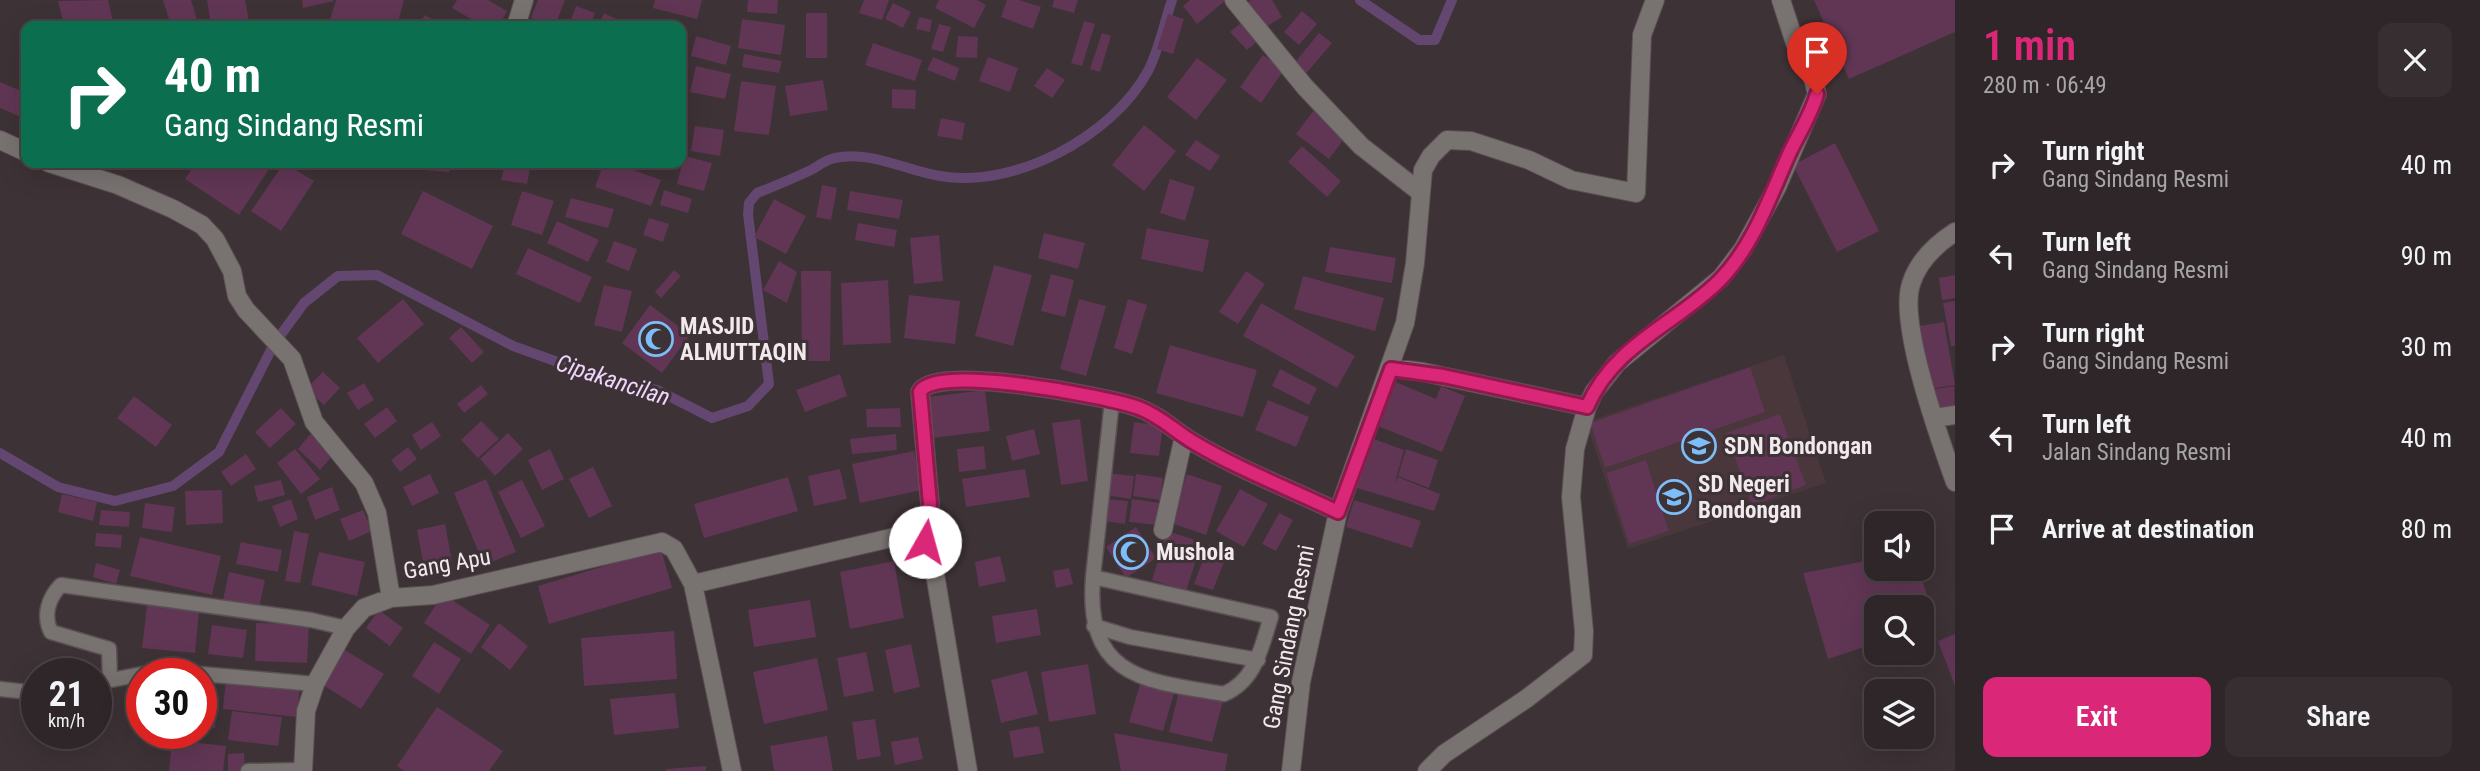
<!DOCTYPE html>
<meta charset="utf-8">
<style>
:root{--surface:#2e2628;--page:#362e30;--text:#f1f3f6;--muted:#a7a5a8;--line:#494345;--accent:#db2777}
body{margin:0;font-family:"Roboto Condensed",sans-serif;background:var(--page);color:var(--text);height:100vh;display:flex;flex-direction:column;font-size:26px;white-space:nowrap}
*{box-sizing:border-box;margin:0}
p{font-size:23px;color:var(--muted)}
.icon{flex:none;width:38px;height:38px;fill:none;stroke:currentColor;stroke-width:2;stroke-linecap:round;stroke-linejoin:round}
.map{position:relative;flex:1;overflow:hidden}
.details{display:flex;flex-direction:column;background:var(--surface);width:525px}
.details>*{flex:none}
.top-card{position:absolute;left:21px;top:21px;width:665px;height:147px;border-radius:14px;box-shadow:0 7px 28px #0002,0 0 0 2px var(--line);background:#0b6e4f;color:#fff;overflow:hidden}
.controls{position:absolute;left:1864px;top:511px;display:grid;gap:14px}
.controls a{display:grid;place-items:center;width:70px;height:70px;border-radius:14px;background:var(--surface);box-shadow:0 7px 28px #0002,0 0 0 2px var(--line);font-size:35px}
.speed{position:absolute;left:21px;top:658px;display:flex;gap:14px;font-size:35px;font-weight:700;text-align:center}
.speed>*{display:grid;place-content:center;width:91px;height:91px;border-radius:50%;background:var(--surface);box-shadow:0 7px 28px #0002,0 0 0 2px var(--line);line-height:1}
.speed small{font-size:18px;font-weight:400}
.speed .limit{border:10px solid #d22;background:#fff;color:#111}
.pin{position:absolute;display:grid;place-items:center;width:60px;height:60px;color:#fff;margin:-72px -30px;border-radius:50% 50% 50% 0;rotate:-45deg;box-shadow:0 0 7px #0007}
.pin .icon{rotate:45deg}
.me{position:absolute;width:77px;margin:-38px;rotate:7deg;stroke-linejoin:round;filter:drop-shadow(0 0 5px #0008)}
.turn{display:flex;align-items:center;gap:24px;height:147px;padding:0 28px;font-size:32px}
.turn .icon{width:91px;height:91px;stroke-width:2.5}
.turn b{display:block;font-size:49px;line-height:60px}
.round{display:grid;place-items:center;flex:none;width:74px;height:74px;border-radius:14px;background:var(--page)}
.overview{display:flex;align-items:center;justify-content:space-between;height:119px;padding:0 28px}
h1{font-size:42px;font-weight:600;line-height:52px;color:var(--accent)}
.button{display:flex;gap:14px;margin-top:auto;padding:14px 28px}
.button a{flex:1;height:80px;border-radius:14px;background:var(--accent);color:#fff;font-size:28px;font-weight:600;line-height:80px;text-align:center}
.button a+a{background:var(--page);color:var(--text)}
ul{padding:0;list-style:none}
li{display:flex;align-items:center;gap:21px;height:91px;padding:0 28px}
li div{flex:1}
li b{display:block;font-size:26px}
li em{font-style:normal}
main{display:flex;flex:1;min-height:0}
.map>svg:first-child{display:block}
</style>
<main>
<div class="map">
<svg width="1955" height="771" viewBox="0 0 1955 771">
<rect width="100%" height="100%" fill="#3d3235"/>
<path fill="#4a373c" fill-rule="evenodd" d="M1784,355L1826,483L1628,549L1586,422ZM1749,367L1765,412L1605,468L1590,423ZM1780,414L1806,485L1752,504L1727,433ZM1646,460L1669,531L1629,544L1606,473Z"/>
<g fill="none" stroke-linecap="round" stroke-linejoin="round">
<path stroke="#644770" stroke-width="10" d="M1360,0L1419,40H1435L1452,0
M0,453L58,487L115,501L173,486L219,452L274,344L304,303L338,276L377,275L513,346L611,381L657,390L712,418L748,406L769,384L748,214L749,203L757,193C775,186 794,178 811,170C818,166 827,159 835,158C871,150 906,171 940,176C1014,189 1112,137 1148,71C1159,50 1164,23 1172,0"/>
</g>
<path fill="#603654" d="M108,0L114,26H64L58,1Z
M163,0H191L199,26H171Z
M207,0H245L250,26H211Z
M302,0H333L334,1L303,8Z
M336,0H404L397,26H328Z
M457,0H488L507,11L499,26H483L452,8Z
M538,0H565L555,26L531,18Z
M655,0H702L697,19L653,8Z
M748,0H778L777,14L747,12Z
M864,0H889L882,20L859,13Z
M939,0H977L986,5L974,28L935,8Z
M1007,0H1019L1041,7L1033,29L1001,17Z
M1054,0H1078L1074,13L1052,7Z
M1190,0H1226L1197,24L1183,6Z
M1251,0H1272L1282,17L1264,28L1247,2Z
M1814,0H1955V32L1849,79Z
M893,3L911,12L903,28L885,19Z
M576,6L595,13L590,26L569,25Z
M1302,11L1317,24L1299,45L1284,32Z
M604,13L626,24L625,26H598Z
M806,13H827V58H806Z
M1168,14L1184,19L1173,54L1157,49Z
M425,15L443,26H417Z
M919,17L932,20L930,32L916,29Z
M742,19L785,25L781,55L738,48Z
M1084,21L1095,24L1082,66L1071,63Z
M1243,21L1259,40L1247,50L1230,32Z
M939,24L951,27L943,52L931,49Z
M1102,33L1111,36L1100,72L1090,69Z
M1319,33L1332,43L1304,76L1292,66Z
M696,36L731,46L726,65L691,56Z
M958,36L978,37L977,58L956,57Z
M873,43L922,60L915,81L865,65Z
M744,54L782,61L779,73L742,67Z
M1263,55L1284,70L1261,103L1240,87Z
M933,57L959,68L955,81L927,70Z
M988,57L1018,68L1010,92L979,81Z
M1197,58L1227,80L1196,120L1167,97Z
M696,66L731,74L725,99L690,92Z
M1047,68L1065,80L1052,98L1034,86Z
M823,80L828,110L790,116L785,86Z
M741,81L776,86L769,135L734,131Z
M0,82L26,93V104L21,117L0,108Z
M892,89L916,90L915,109L892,108Z
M1314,110L1347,135L1329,159L1296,134Z
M941,118L965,123L962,140L937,136Z
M1144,125L1176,151L1144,191L1112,165Z
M695,126L724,130L720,156L691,151Z
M1196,140L1220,156L1210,171L1185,155Z
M1835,143L1879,231L1837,252L1793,165Z
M1302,146L1341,181L1327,197L1288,162Z
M684,156L712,163L704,191L677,184Z
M196,163H273L239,215L185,179Z
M284,163L314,181L281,231L251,211Z
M413,163H450L449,172L413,169Z
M462,163H494V169L462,167Z
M505,163H531L527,184L501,180Z
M604,163H614L661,180L651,206L595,187Z
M1170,179L1195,187L1185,221L1160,213Z
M822,185L837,188L831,220L816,217Z
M664,190L692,199L688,213L660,205Z
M423,191L493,226L472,269L401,234Z
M522,191L554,201L542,235L511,225Z
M850,191L903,200L899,219L847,210Z
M571,198L614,209L608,228L565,217Z
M774,199L806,216L786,254L754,237Z
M649,218L669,224L663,242L643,235Z
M557,221L599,240L588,262L547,243Z
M858,223L897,230L894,247L855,240Z
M1147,228L1209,240L1203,272L1141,259Z
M1044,233L1085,243L1078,269L1038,258Z
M939,235L943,281L914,284L910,238Z
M614,241L637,249L629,271L606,262Z
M1330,247L1396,258L1392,283L1325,272Z
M528,248L592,277L580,303L516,274Z
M779,261L797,272L787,303L763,290Z
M994,265L1032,275L1013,346L975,336Z
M674,270L681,276L661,298L655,292Z
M801,271H831L830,361H802Z
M1246,271L1265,284L1238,324L1219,312Z
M1051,274L1074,280L1065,317L1041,311Z
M1955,275V298L1942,300L1939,278Z
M1303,276L1384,298L1375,331L1294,309Z
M888,280L891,343L843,345L841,283Z
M604,285L632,291L622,332L594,325Z
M909,295L960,301L955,344L904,338Z
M403,299L424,324L378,363L357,338Z
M1079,299L1106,306L1086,376L1060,369Z
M1128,299L1147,305L1132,354L1114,348Z
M1955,301V346H1951L1943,303Z
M1261,303L1355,356L1337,388L1243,336Z
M650,305L690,335L662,373L622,343Z
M1944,322L1955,385L1929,389L1914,327Z
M461,327L484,352L472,363L449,338Z
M1170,345L1257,370L1243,417L1156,393Z
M1750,367L1765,412L1605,468L1590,423Z
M1280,369L1317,388L1309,405L1272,386Z
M323,372L340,388L324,405L306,389Z
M840,374L847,396L805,412L796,390Z
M1396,382L1436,399L1441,386L1465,396L1442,452L1378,426Z
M364,383L374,400L358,410L347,393Z
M481,385L488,394L464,413L457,404Z
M1954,386L1955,413L1936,416L1929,390Z
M985,390L990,431L932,438L928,397Z
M134,396L172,425L156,447L117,418Z
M1268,400L1309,417L1296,447L1255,430Z
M387,407L397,421L375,438L364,424Z
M281,408L296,424L270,448L255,432Z
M900,408L901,427H867L866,409Z
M1780,414L1806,485L1752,505L1726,433Z
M1080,419L1088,481L1061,485L1052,423Z
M481,421L499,439L478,458L461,440Z
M432,422L441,436L421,450L412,435Z
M1134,422L1163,426L1159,456L1130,453Z
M1034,429L1040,454L1012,461L1006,436Z
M312,432L335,453L320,470L298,449Z
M508,433L523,449L495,476L480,459Z
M896,434L897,450L852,454L850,439Z
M1374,439L1404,450L1395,483L1398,477L1440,494L1434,511L1357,488Z
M984,446L986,469L959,472L957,449Z
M408,447L417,459L400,472L391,460Z
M295,449L320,479L301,494L277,463Z
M550,449L564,479L542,490L528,460Z
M1406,449L1438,460L1429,488L1398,476Z
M914,451L922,490L860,503L852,464Z
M246,454L256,469L231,486L221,472Z
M1646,460L1669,531L1629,544L1606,473Z
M593,467L612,506L589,518L569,479Z
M840,469L847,499L814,506L808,476Z
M1025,469L1030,497L966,507L962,479Z
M1106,473L1134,476L1131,499L1104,495Z
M430,474L439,493L412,506L403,487Z
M1136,474L1163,478L1160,500L1133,496Z
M1187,474L1222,486L1206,535L1171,523Z
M788,477L798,511L704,538L694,504Z
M486,479L516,552L484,565L454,493Z
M281,480L285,495L258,502L254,486Z
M522,480L545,526L521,538L498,492Z
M332,487L340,510L315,520L307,497Z
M1240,489L1268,504L1244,547L1216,531Z
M222,490L223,523L186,525L185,491Z
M62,494L97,502L93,521L58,512Z
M291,499L298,519L280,527L272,506Z
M1106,499L1128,501L1125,524L1103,521Z
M1132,499L1160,503L1157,525L1129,522Z
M1354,500L1421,521L1412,548L1346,527Z
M145,503L175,507L172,532L142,528Z
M101,510L130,512L129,527L99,525Z
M363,510L372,531L349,541L340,519Z
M1279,513L1293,520L1276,551L1262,544Z
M445,524L452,561L424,567L417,530Z
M1136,527L1156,558L1126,578L1106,547Z
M294,531L309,534L300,583L285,581Z
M1167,531L1202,542L1186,591L1152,580Z
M96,533L122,535L121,548L95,546Z
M140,537L221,556L212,595L130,576Z
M241,542L282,550L278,572L236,564Z
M1209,544L1228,552L1213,590L1194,584Z
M661,549L672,588L549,624L538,586Z
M319,552L365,562L357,596L311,585Z
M1000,556L1006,581L979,587L975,562Z
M1876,559V569H1919L1935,622L1922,627V607H1876V643L1828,659L1803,573Z
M894,561L904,618L850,629L840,572Z
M96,563L120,570L116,584L93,577Z
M1069,568L1073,584L1056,588L1053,571Z
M229,572L265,580L259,608L223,600Z
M443,594L490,625L471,654L424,623Z
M810,600L816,637L754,647L748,610Z
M147,605L199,610L195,653L142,648Z
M1037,609L1041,635L996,643L992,616Z
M379,610L403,628L390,646L366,628Z
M256,623L309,624L307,663L255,661Z
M499,623L528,646L510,670L481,647Z
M212,625L247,630L243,658L208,654Z
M674,631L677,679L584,686L581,638Z
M1955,634V686L1938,641Z
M434,642L461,659L439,694L412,676Z
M911,644L920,687L894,693L885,650Z
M345,650L384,674L361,709L323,685Z
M866,652L874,691L844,697L837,658Z
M817,658L828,710L764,724L753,672Z
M1088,664L1096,714L1049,722L1041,672Z
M1027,671L1038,714L1001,723L991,680Z
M131,678L142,679V703L128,702Z
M226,678L300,685L297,717L223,709Z
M201,680L215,681L212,703L201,702Z
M1141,681L1175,690L1163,731L1129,722Z
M1179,691L1223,701L1212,742L1169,732Z
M675,693L679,728L614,735L610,699Z
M437,707L503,751L489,771H404L397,766Z
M201,709L216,710L215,728L201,727Z
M232,711L282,717L278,746L228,740Z
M875,719L881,756L857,760L852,722Z
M1039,726L1044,753L1014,758L1009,731Z
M1114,733L1228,754L1225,771H1121Z
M827,736L833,771H774L770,746Z
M918,737L923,759L895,765L891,742Z
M172,740L226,746L223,771H169Z
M244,753L245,771H228V754Z
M706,766V771H666V769Z"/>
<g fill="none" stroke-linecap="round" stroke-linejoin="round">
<g stroke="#5a4f52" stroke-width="17">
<path id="service" d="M1093,577L1271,617C1261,648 1256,680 1224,694C1143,681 1085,677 1093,577L1112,401
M1094,626L1130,637L1258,660
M147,674L166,671L195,674
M201,674L315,684
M110,679L109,649L51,632C43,616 48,598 61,585L311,620L346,628
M96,683L142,674
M0,689L37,693
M248,771L303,770"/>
</g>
<g stroke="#5a4f52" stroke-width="20">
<path id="minor" d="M1234,0L1305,87L1361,146L1420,192
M516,26L524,0
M0,140L26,152
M49,163L118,185L173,209L202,225L215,239L232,271L237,296L246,310L292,359L314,422L364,483L377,513L391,598
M1955,232C1935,245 1918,261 1911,284C1898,324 1940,440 1955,482
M1391,368L1423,372L1587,407
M1935,418L1955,415
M1163,530L1184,436
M925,542L930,504L920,392C933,363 1110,397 1139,408C1162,417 1173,430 1193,442C1238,469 1290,489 1338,512
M693,584L908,534L925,542L933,562L968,771
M303,771L306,711L315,684L346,628L364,608L391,598L433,595L662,542L674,549L693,584L732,771
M1291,771L1301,682L1338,512L1405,323L1415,263L1423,170L1431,156L1447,140L1471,141L1529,160L1571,180L1636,193L1642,35L1655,0
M1427,771L1444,754L1526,699L1583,655L1584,631L1571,497L1575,449L1587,407L1594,392L1617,363L1721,278L1743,249L1777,187L1817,94L1812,75L1795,43L1781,0"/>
</g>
<use href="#service" stroke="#787271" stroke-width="14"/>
<use href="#minor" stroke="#787271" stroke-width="18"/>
</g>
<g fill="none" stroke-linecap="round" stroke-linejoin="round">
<g stroke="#8e194d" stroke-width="18">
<path id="route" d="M925,542L930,504L920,392C933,363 1110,397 1139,408C1162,417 1173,430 1193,442C1238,469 1290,489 1338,512L1391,369L1443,376L1587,407C1615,343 1677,324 1721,279C1755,243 1770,196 1790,152C1799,133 1811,115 1817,94"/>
</g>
<use href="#route" stroke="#db2777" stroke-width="12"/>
</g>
<defs>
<g id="mosque-ring" transform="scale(1.75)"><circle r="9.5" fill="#3d3235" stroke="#7dbef9" stroke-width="1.5"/><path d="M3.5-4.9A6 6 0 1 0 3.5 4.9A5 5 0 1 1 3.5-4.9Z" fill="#7dbef9"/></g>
<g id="school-ring" transform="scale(1.75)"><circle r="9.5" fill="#3d3235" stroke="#7dbef9" stroke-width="1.5"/><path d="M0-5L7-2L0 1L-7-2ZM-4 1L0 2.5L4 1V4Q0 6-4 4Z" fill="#7dbef9"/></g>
</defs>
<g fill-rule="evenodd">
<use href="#mosque-ring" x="656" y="339"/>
<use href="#school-ring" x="1699" y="446"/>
<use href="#school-ring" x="1674" y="497"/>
<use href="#mosque-ring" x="1131" y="552"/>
</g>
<g text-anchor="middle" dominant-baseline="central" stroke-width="6" stroke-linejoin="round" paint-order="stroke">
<g font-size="23" font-weight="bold" fill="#f1e9eb" stroke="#3d3235" text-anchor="start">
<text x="680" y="326">MASJID<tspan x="680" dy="26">ALMUTTAQIN</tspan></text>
<text x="1724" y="446">SDN Bondongan</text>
<text x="1698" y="484">SD Negeri<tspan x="1698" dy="26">Bondongan</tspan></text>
<text x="1156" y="552">Mushola</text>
</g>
<g font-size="23" fill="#f1e9eb" stroke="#3d3235">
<text transform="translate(447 564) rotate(-10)">Gang Apu</text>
<text transform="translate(1289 637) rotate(-79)">Gang Sindang Resmi</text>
</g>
<g font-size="24" font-style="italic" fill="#f0d4fd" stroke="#3d3235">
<text transform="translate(613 380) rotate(18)">Cipakancilan</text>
</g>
</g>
</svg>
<div class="controls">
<a><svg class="icon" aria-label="sound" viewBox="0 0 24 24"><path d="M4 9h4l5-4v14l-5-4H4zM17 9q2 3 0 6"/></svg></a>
<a><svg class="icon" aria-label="search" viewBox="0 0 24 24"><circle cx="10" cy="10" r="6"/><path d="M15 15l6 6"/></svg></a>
<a><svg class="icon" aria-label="layers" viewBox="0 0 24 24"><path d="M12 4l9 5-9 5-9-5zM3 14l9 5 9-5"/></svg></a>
</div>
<div class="speed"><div>21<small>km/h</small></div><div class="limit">30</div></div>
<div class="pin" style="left:1817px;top:94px;background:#d93025"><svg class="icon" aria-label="arrive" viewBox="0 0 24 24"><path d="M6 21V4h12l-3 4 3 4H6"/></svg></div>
<svg class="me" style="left:925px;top:542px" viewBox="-20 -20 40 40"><circle r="19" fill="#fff"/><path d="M0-13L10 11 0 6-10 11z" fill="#db2777"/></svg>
<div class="top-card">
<div class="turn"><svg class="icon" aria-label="right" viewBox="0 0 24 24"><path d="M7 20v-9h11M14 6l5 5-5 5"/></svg><div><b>40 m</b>Gang Sindang Resmi</div></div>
</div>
</div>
<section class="details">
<div class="overview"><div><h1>1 min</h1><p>280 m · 06:49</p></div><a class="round"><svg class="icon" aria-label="close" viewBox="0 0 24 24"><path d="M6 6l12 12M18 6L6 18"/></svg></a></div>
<ul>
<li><svg class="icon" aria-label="right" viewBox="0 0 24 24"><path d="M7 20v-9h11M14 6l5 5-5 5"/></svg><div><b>Turn right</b><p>Gang Sindang Resmi</p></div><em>40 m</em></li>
<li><svg class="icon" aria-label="left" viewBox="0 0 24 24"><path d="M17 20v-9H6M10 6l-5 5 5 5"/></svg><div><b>Turn left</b><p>Gang Sindang Resmi</p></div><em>90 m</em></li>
<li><svg class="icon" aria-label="right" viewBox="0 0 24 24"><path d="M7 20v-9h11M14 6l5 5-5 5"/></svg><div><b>Turn right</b><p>Gang Sindang Resmi</p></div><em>30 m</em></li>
<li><svg class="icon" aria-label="left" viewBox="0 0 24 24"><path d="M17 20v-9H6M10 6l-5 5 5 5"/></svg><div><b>Turn left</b><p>Jalan Sindang Resmi</p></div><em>40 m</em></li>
<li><svg class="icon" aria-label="arrive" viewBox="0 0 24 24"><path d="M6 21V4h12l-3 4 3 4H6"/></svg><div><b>Arrive at destination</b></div><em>80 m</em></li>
</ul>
<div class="button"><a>Exit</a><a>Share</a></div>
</section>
</main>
